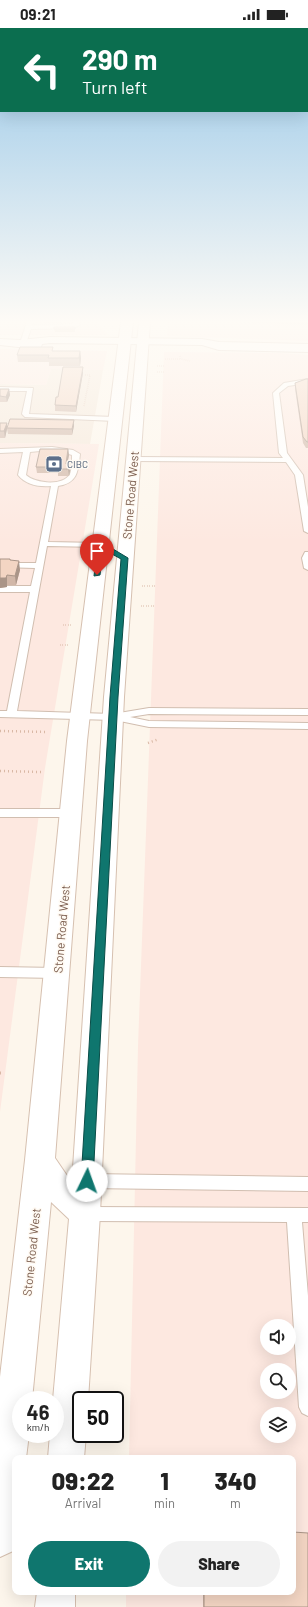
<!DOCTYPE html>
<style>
:root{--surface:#fff;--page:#f2f2f2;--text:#222;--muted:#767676;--accent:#0f766e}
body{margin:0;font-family:Barlow,sans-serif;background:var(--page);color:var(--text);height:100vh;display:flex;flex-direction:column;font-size:15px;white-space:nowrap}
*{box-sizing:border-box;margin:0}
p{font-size:13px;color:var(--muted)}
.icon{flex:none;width:22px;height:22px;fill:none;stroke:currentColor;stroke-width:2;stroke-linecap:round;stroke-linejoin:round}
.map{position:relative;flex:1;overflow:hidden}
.sheet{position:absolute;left:12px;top:1427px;width:284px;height:140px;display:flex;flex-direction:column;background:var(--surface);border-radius:8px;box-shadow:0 4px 16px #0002}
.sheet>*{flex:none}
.banner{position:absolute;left:0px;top:0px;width:308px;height:84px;box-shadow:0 4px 16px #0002;background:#0b6e4f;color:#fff;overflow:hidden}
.fabs{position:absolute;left:260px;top:1291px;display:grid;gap:8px}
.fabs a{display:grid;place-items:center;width:36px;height:36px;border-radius:50%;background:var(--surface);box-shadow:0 4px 16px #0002;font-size:20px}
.speed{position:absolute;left:12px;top:1363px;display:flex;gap:8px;font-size:20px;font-weight:700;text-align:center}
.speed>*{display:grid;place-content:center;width:52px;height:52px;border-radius:50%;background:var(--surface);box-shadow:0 4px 16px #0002;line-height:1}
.speed small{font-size:10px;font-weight:400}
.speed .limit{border:2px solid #111;border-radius:6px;background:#fff;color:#111}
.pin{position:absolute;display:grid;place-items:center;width:34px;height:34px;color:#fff;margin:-41px -17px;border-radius:50% 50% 50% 0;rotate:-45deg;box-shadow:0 0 4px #0007}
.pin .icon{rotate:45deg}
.me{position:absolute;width:44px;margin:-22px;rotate:3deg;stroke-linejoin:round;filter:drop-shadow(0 0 3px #0008)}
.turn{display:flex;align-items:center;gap:14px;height:84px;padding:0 16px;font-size:18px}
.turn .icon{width:52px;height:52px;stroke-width:2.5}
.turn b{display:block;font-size:28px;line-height:34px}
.eta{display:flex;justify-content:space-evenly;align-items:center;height:68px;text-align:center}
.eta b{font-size:24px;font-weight:800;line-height:28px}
.button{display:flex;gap:8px;margin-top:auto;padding:8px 16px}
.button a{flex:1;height:46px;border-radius:24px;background:var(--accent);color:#fff;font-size:16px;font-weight:800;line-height:46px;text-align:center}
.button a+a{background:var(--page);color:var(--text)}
.status{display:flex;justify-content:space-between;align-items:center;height:28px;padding:0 20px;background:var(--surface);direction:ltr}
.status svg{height:11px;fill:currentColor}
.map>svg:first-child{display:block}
</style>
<div class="status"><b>09:21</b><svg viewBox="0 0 49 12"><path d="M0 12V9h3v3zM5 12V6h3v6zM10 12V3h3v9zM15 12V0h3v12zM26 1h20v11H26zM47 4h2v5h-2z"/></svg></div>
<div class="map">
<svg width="308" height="1579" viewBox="0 0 308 1579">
<rect width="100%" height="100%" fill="#fdf6ec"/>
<path fill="#f5e8da" d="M51,341L103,342L90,416L0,415V356L46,357Z"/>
<path fill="#fde8e0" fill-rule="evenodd" d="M0,294H96L108,307H0Z
M168,294H308V313L167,308Z
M0,321L107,323L103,342L51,341L46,357L0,356Z
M164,324L280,325L308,327V1579H126V1564H293V1430H129L138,1018ZM267,1298H289V1320H267ZM267,1342H289V1364H267ZM267,1386H289V1408H267Z
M0,415L99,416L45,740L0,1084Z"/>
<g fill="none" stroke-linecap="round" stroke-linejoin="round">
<g stroke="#d1beb0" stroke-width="2">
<path id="service" d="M27,294H33L32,297L73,296L72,294H78L80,297L73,300L31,301L26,315L23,317L20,315Z
M308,351V355L288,358L279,365L287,425L303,447L308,479V505L304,503L295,447L286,434L134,433L130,431L134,429L283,430L279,425L273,365L284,355Z
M0,359L33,360L29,386L115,389L118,391L115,393L25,389L22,386L27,363H0Z
M52,419L73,422L80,426C78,443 78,455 58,458L48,514L100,515L104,517L100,519L47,518L17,683L113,686L149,680L308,681V687L149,686L130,689L149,693L308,695V701L149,699L115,692L0,689V683H7L30,564H0V558H31L35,540L0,539V535H36L51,458C39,459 26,457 18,447L23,424L0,425V421ZM40,423L62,424L72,427C72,433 72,441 70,446C63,459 34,455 26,447L30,424Z
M305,524H308V542L304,540L302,530Z
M0,781H70L75,785L70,789H0Z
M0,939L57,940L61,942L63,945L61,948L57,950L0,949Z
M87,1146L308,1149V1163L87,1160L82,1158L80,1153L82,1148Z
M86,1179L308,1180V1194H302L308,1268V1388L302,1385L299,1379L287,1194L86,1193L81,1191L78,1186L81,1181Z"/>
</g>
<g stroke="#d1beb0" stroke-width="2">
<path id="tertiary" d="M50,309L202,311L219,314L308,316V324L219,322L202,317L50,315L42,316L41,319L37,321L0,317V311L20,312Z"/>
</g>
<g stroke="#d6c0b0" stroke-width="2">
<path id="secondary" d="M121,294H133L87,713L55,1130L72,1155L104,669L139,294H150L124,669L100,1186L88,1372H81V1406H86L84,1430H48L50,1406H55V1372H53L69,1191L51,1174L32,1372H21V1406H29L26,1430H15V1519L13,1523L0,1529V1349L25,1132L67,713Z
M37,1564H75V1579H35Z"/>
</g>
<path stroke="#d9b8a5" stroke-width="1.5" stroke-dasharray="0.5 1.5" stroke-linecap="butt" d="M219,294L308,298
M180,328L181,331L190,333
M165,331H180
M157,338H165
M157,344H164
M84,378L90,347H85"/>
<path stroke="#d9b8a5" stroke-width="2" stroke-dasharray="0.5 2" stroke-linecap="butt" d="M142,558H155
M141,578H154
M63,597H72
M60,617H69"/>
<path stroke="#d9b8a5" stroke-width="2.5" stroke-dasharray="1 3" stroke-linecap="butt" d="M0,703L47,704
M148,715L159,711
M0,743L41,744"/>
<path stroke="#d9b8a5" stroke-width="3" stroke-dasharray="1 3.5" stroke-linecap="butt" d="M0,1045H4"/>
<use href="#service" fill="#fff" fill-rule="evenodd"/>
<use href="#tertiary" fill="#fff" fill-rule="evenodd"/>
<use href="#secondary" fill="#fff" fill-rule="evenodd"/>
</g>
<path fill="#d1b7a8" d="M45,294H61V295H45Z
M237,294H308V297Z
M54,299H75V304H55Z
M80,323L81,330L80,338H49V334H18L17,327Z
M83,345L76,384L55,383V377L58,369Z
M308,351V420H306L303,415L295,361V355Z
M0,361H9L10,367L7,374H0Z
M0,395L7,400L74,398L72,407L8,406L7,401L5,410H0Z
M68,421L69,427L67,436L70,443L69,448H58V445H37L36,439Z
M10,531V532L20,542L16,557H7V559L0,560V532Z
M203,1564H293L308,1579H203Z"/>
<path fill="#aa9588" d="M80,323L81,330L80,338L79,330Z
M83,339V345L76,384V378Z
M9,361L10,367L7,374L6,369Z
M74,392V398L72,407V401Z
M7,395V401L5,410L4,403Z
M68,421L69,427L66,443V436Z
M69,436L70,443L69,448L68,441Z
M19,533L20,542L16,557L15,548Z
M7,547V559L0,560V550Z"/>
<path fill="#f3d5c3" stroke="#aa9588" d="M54,299H75V301H54Z
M20,319H53L52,323H80L79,330H48L49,327H17Z
M63,339H83L76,378L55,377L56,369H58Z
M306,351H308V414H307L303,409L295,355Z
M0,361H9L6,369L0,368Z
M10,391L74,392L72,401L7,400Z
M0,395H7L4,403H0Z
M40,421H68L66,436H69L68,441H57L58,439H36Z
M0,531H10V532L19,533L15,548L7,547L6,550H0Z
M293,1504L308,1505V1579H204V1564H293Z"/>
<linearGradient id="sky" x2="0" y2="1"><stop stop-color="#97c7e8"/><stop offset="0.57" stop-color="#fefbf6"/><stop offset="1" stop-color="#fefbf6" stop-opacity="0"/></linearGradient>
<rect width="308" height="515" fill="url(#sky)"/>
<path fill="#0f766e" stroke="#0a4d48" d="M98,515H103L128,530L118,669L93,1153L91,1157L87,1159L83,1157L81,1153L110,669L121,531L103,521L100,547L94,548Z"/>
<defs>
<g id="bank-square" transform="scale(0.9)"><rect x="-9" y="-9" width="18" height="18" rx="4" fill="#5c6f8a" stroke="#fffaf3"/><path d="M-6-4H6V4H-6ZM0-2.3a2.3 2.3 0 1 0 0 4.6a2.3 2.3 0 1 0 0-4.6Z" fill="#fff"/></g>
</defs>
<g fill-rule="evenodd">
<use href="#bank-square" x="54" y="436"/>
</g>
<g text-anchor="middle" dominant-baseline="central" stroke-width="3" stroke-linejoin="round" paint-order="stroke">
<g font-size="10" fill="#4e5e75" stroke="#fffaf3" text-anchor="start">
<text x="67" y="436">CIBC</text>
</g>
<g font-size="12" fill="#7a5c4d" stroke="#fffaf3">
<text transform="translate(130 467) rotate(-85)">Stone Road West</text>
<text transform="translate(61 901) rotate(-85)">Stone Road West</text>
<text transform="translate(31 1224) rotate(-84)">Stone Road West</text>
</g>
</g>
</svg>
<div class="fabs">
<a><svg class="icon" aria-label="sound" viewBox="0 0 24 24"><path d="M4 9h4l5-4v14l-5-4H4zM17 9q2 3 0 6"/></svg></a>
<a><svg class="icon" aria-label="search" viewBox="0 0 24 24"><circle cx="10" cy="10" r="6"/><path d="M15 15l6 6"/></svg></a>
<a><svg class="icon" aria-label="layers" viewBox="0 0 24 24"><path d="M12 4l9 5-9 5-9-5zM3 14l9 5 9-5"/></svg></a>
</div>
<div class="speed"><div>46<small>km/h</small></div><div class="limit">50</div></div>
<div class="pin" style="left:97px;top:547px;background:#d93025"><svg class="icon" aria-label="arrive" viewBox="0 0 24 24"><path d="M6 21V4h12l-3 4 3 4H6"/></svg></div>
<svg class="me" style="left:87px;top:1153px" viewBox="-20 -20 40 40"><circle r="19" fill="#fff"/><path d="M0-13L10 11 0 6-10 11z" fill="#0f766e"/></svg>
<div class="banner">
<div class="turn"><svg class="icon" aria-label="left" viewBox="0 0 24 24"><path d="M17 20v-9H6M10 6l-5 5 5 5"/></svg><div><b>290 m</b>Turn left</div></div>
</div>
<section class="sheet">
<div class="eta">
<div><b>09:22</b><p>Arrival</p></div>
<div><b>1</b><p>min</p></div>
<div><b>340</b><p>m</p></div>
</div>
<div class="button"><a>Exit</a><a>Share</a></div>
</section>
</div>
